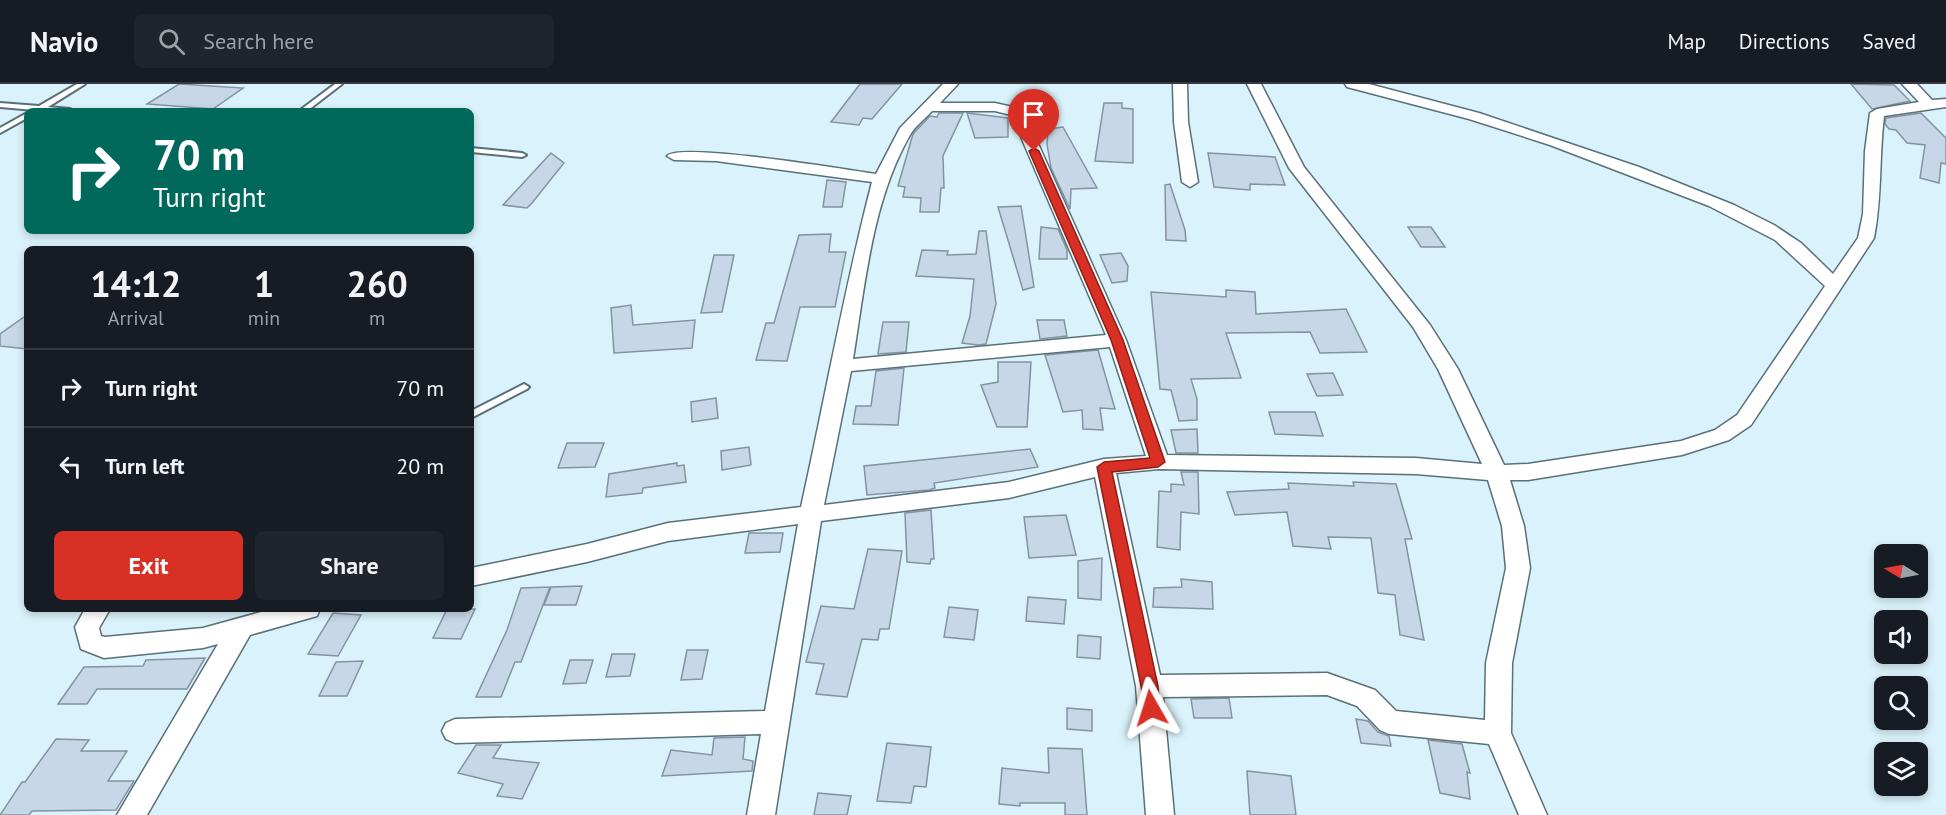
<!DOCTYPE html>
<style>
:root{--surface:#171b24;--page:#20242c;--text:#f1f3f6;--muted:#9ea1a6;--line:#363941;--accent:#d93025}
body{margin:0;font-family:"PT Sans",sans-serif;background:var(--page);color:var(--text);height:100vh;display:flex;flex-direction:column;font-size:22px;white-space:nowrap}
*{box-sizing:border-box;margin:0}
p{font-size:20px;color:var(--muted)}
.icon{flex:none;width:33px;height:33px;fill:none;stroke:currentColor;stroke-width:2;stroke-linecap:round;stroke-linejoin:round}
.map{position:relative;flex:1;overflow:hidden}
.drawer{position:absolute;left:24px;top:162px;width:450px;height:366px;display:flex;flex-direction:column;background:var(--surface);border-radius:9px;box-shadow:0 3px 9px #0003}
.drawer>*{flex:none}
.hud{position:absolute;left:24px;top:24px;width:450px;height:126px;border-radius:9px;box-shadow:0 3px 9px #0003;background:#00695c;color:#fff;overflow:hidden}
.needle{width:39px;rotate:280deg}
.tools{position:absolute;left:1874px;top:460px;display:grid;gap:12px}
.tools a{display:grid;place-items:center;width:54px;height:54px;border-radius:9px;background:var(--surface);box-shadow:0 3px 9px #0003;font-size:30px}
.pin{position:absolute;display:grid;place-items:center;width:51px;height:51px;color:#fff;margin:-62px -26px;border-radius:50% 50% 50% 0;rotate:-45deg;box-shadow:0 0 6px #0007}
.pin .icon{rotate:45deg}
.me{position:absolute;width:66px;margin:-33px;rotate:354deg;stroke-linejoin:round;filter:drop-shadow(0 0 4px #0008)}
.turn{display:flex;align-items:center;gap:21px;height:126px;padding:0 30px;font-size:27px}
.turn .icon{width:78px;height:78px;stroke-width:2.5}
.turn b{display:block;font-size:42px;line-height:51px}
.eta{display:flex;justify-content:space-evenly;align-items:center;height:102px;text-align:center}
.eta b{font-size:36px;font-weight:700;line-height:42px}
.action{display:flex;gap:12px;margin-top:auto;padding:12px 30px}
.action a{flex:1;height:69px;border-radius:9px;background:var(--accent);color:#fff;font-size:24px;font-weight:700;line-height:69px;text-align:center}
.action a+a{background:var(--page);color:var(--text)}
ul{padding:0;list-style:none}
li{display:flex;align-items:center;gap:18px;height:78px;padding:0 30px;border-top:2px solid var(--line)}
li div{flex:1}
li b{display:block;font-size:22px}
li em{font-style:normal}
header{display:flex;align-items:center;gap:36px;box-sizing:border-box;height:84px;padding:0 30px;background:var(--surface);border-bottom:2px solid var(--line)}
header strong{font-size:28px}
nav{display:flex;gap:33px;margin-inline-start:auto;font-size:21px}
.search{width:420px;height:54px;background:var(--page);display:flex;align-items:center;gap:15px;box-sizing:border-box;padding:0 21px;border-radius:9px;color:var(--muted);font-size:22px}
.map>svg:first-child{display:block}
</style>
<header>
<strong>Navio</strong>
<div class="search"><svg class="icon" aria-label="search" viewBox="0 0 24 24"><circle cx="10" cy="10" r="6"/><path d="M15 15l6 6"/></svg>Search here</div>
<nav><a>Map</a><a>Directions</a><a>Saved</a></nav>
</header>
<div class="map">
<svg width="1946" height="731" viewBox="0 0 1946 731">
<rect width="100%" height="100%" fill="#daf2fb"/>
<path fill="#c6d7e7" stroke="#8493a2" stroke-width="1.5" d="M179,0H180L243,4L213,25L147,20Z
M860,0H902L872,35L863,34L859,41L831,38Z
M1851,0L1894,1L1910,17L1872,25Z
M1104,19H1122V24L1133,25V79L1095,77Z
M939,29H963L943,72L944,104H941L939,128H920L921,114L903,113L905,103L898,102L913,50L930,32L937,33Z
M967,29L1008,34V53L975,54Z
M1921,29L1946,54V80L1941,79L1939,99L1920,94L1925,61L1907,59L1896,46L1889,45L1885,40L1886,34Z
M1063,43L1097,104L1071,105L1070,125L1051,84L1047,60L1048,45Z
M551,69L564,79L532,119L527,124L503,121Z
M1208,69L1275,73L1285,101L1250,100V106L1214,103Z
M827,96L846,98L842,123H823Z
M1170,100L1185,146L1186,157L1166,156L1165,101Z
M1021,122L1034,203L1023,206L998,123Z
M1041,143L1058,145L1067,166V175H1039Z
M1408,143H1431L1445,163H1421Z
M979,147H986L996,220L986,260L978,261L962,259L970,232L974,195L916,192L922,166L948,167L947,171L976,170Z
M831,150L829,168H846L835,223H800L787,277L756,276L766,239H774L799,151Z
M1121,169L1128,182L1127,197L1112,199L1100,171Z
M714,171H734L722,228L701,229Z
M1226,206L1255,208L1256,230L1346,225L1367,268L1320,269L1310,248L1226,249L1241,294L1191,295L1197,315V336L1179,337L1171,306L1160,305L1151,208L1226,213Z
M631,221L633,241L695,236L692,264L614,269L611,224Z
M27,231V265L0,262V250Z
M1037,236H1064L1067,252L1040,255Z
M883,238H909L906,268L878,270Z
M1098,266L1115,325L1100,324L1103,346L1083,345L1082,326L1063,328L1045,271Z
M998,278H1031L1027,343H997L981,301L998,298Z
M904,284L898,341L853,340L856,322H871L876,287Z
M1333,289L1343,311L1317,312L1307,290Z
M716,314L718,334L692,338L691,318Z
M1269,328H1315L1323,352L1275,350Z
M1197,345L1198,369H1176L1171,346Z
M567,359H604L595,383L558,384Z
M749,363L751,381L722,386L721,367Z
M1030,365L1038,383L934,399L935,404L929,406L867,411L864,382Z
M677,379V382L684,381L686,398L643,404L642,409L606,413L609,390Z
M1181,388H1198L1199,430L1181,428L1180,466L1157,463L1159,407L1171,408V400L1184,401Z
M1353,398L1396,400L1412,455H1405L1424,556L1400,551L1395,511L1378,509L1371,454L1328,453L1331,465L1293,462L1287,428L1235,431L1227,408L1289,405L1288,399L1354,402Z
M931,426L934,475H931L930,480L907,478L905,429Z
M1066,431L1076,471L1029,474L1024,433Z
M749,449H783L780,468L745,469Z
M868,465L902,467L889,545H880L878,556L862,555L847,613L816,610L824,580L806,578L821,522L854,525Z
M1102,474L1101,516L1078,514V477Z
M1181,495L1212,498L1213,525L1153,523L1154,504L1182,503Z
M582,502L576,521H544L551,503Z
M550,503L521,578H515L501,613H476L507,546L521,504Z
M1028,513L1066,516L1064,540L1026,537Z
M949,523L978,526L974,556L944,553Z
M447,525H475L461,555L433,554Z
M333,529L361,531L338,572L308,570Z
M1078,551L1101,553L1100,575L1077,573Z
M687,566H708L702,595L681,596Z
M612,570H635L630,592L606,593Z
M205,574L187,605H97L87,620H58L84,583L143,582L146,576Z
M570,576H593L586,599L563,600Z
M363,577L347,612H319L336,578Z
M1229,614L1232,634H1194L1191,615Z
M1067,624L1092,626V647L1067,645Z
M1356,635L1368,637L1378,648L1389,652L1391,662L1361,659Z
M745,653L743,675L753,677L752,687L662,692L671,666L712,671L714,654Z
M56,655L89,656L81,667H127L108,697H134L116,726L32,727L29,731H0L22,698H25Z
M1428,656L1462,660L1470,689L1467,688L1470,715L1440,709Z
M887,659L931,663L926,703L914,702L911,719L877,717Z
M476,661H501L493,674L539,679L522,715L497,712L503,700L458,689Z
M1048,664L1082,665L1087,731H1065V719H1020V722L999,720L1002,684L1049,689Z
M1247,687L1291,692L1296,731H1250Z
M818,709L851,712L847,731H814Z"/>
<g fill="none" stroke-linecap="round" stroke-linejoin="round">
<g stroke="#5a7077" stroke-width="4">
<path id="lane" d="M77,0H85L48,23L70,25L74,27H46L0,23V19L39,22Z
M335,0H342L307,27H299Z
M27,29V34L0,49V44Z
M471,64L522,69L526,71L522,73L471,68Z
M524,300L529,303L527,305L471,334V327Z"/>
</g>
<g stroke="#5a7077" stroke-width="3">
<path id="street" d="M943,0H958L940,19H995L1026,26L1032,46L1126,256L1167,371L1416,374L1482,380L1438,285L1413,243L1289,84L1247,0H1261L1304,83L1430,241L1458,285L1504,381L1528,380L1681,357L1715,346L1737,331L1825,202L1775,156L1709,122L1550,61L1469,35L1347,3L1345,0H1369L1479,29L1639,83L1734,121L1774,141L1801,159L1833,190L1858,154L1863,130L1865,67L1870,29L1877,25L1919,18L1902,0H1917L1932,16L1946,15V23L1884,32C1879,73 1882,114 1874,154L1751,341L1729,356L1682,371L1528,396H1510L1524,442L1530,484L1512,579L1511,649L1547,731H1519L1489,660L1389,650L1380,646L1357,622L1327,611L1163,613L1174,731H1146L1136,602L1095,393L1009,414L821,437L775,731H747L761,650L455,659L446,655L442,647L446,639L455,635L765,627L798,440L668,457L587,478L471,502V484L587,460L668,439L801,423C825,315 844,206 872,98L716,77L674,76L667,72C679,58 848,86 876,90L900,44ZM932,27H995L1015,32L1018,46L1106,251L853,275C865,200 872,117 910,51C915,42 925,35 932,27ZM1110,263L1146,372L1104,375L1009,398L824,421L851,287ZM1159,385L1416,390L1488,396L1502,442L1506,484L1486,579L1485,636L1396,627L1375,606L1327,589L1160,591L1116,389Z
M1173,0H1187L1188,38L1198,98L1190,103L1182,98L1174,38Z
M85,525H110L99,544L101,552L105,553L203,544L272,525H320L317,532L250,551L147,731H117L218,560L203,564L104,574L81,565L75,543Z"/>
</g>
<use href="#lane" fill="#fff" fill-rule="evenodd"/>
<use href="#street" fill="#fff" fill-rule="evenodd"/>
</g>
<path fill="#d93025" stroke="#8d1f18" stroke-width="1.5" d="M1034,64L1039,67L1123,256L1165,378L1158,383L1112,388L1158,602L1160,624L1157,629L1151,631L1145,629L1141,602L1097,383L1104,378L1150,374L1111,256L1029,67Z"/>
</svg>
<div class="tools">
<a><svg class="needle" viewBox="-14 -14 28 28"><path d="M0-13l5 13h-10z" fill="#e53935"/><path d="M0 13l5-13h-10z" fill="#9ea1a6"/></svg></a>
<a><svg class="icon" aria-label="sound" viewBox="0 0 24 24"><path d="M4 9h4l5-4v14l-5-4H4zM17 9q2 3 0 6"/></svg></a>
<a><svg class="icon" aria-label="search" viewBox="0 0 24 24"><circle cx="10" cy="10" r="6"/><path d="M15 15l6 6"/></svg></a>
<a><svg class="icon" aria-label="layers" viewBox="0 0 24 24"><path d="M12 4l9 5-9 5-9-5zM3 14l9 5 9-5"/></svg></a>
</div>
<div class="pin" style="left:1034px;top:67px;background:#d93025"><svg class="icon" aria-label="arrive" viewBox="0 0 24 24"><path d="M6 21V4h12l-3 4 3 4H6"/></svg></div>
<svg class="me" style="left:1151px;top:624px" viewBox="-20 -20 40 40"><path d="M0-17L14 15 0 8-14 15z" fill="#d93025" stroke="#fff" stroke-width="4"/></svg>
<div class="hud">
<div class="turn"><svg class="icon" aria-label="right" viewBox="0 0 24 24"><path d="M7 20v-9h11M14 6l5 5-5 5"/></svg><div><b>70 m</b>Turn right</div></div>
</div>
<section class="drawer">
<div class="eta">
<div><b>14:12</b><p>Arrival</p></div>
<div><b>1</b><p>min</p></div>
<div><b>260</b><p>m</p></div>
</div>
<ul>
<li><svg class="icon" aria-label="right" viewBox="0 0 24 24"><path d="M7 20v-9h11M14 6l5 5-5 5"/></svg><div><b>Turn right</b></div><em>70 m</em></li>
<li><svg class="icon" aria-label="left" viewBox="0 0 24 24"><path d="M17 20v-9H6M10 6l-5 5 5 5"/></svg><div><b>Turn left</b></div><em>20 m</em></li>
</ul>
<div class="action"><a>Exit</a><a>Share</a></div>
</section>
</div>
